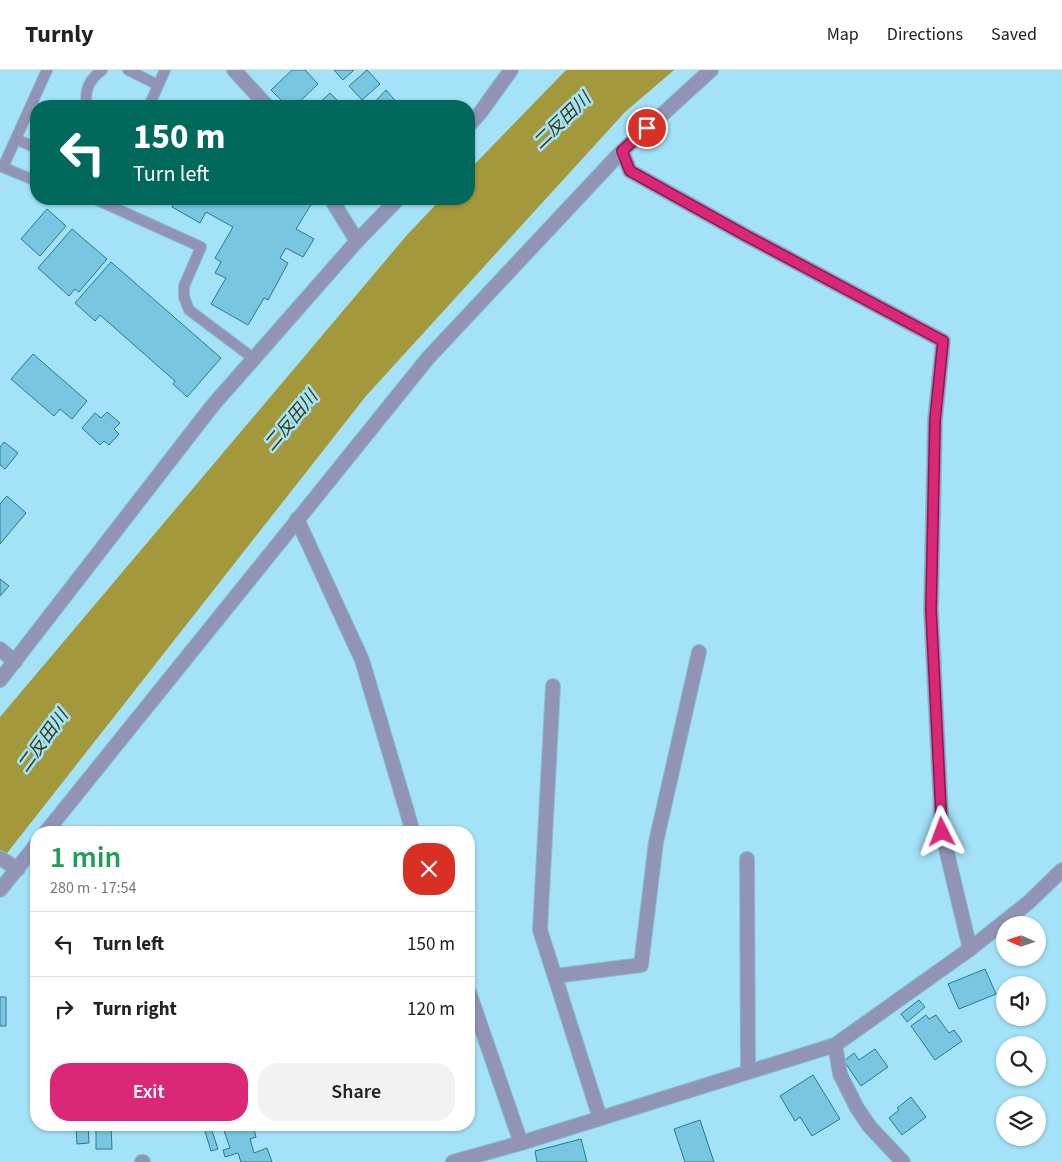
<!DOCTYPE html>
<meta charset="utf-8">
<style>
:root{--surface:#fff;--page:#f2f2f2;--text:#222;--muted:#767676;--line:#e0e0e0;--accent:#db2777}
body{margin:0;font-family:"Source Sans 3","Noto Sans JP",sans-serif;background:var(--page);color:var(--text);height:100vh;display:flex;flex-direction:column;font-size:19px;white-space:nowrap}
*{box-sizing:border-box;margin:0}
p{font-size:16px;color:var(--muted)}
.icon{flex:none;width:28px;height:28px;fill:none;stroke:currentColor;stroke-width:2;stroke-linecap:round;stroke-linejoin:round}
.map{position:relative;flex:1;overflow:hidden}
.side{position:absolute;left:30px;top:756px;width:445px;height:305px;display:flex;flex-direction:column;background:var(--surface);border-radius:20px;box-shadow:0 1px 4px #0004}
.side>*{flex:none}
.banner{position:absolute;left:30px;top:30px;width:445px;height:105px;border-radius:20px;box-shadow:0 1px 4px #0004;background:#00695c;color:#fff;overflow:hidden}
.needle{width:32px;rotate:273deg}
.fabs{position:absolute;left:996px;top:846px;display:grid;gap:10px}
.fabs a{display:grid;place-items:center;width:50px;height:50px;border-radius:50%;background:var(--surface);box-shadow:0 1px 4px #0004;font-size:25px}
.pin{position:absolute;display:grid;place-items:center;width:42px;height:42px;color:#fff;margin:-21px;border:2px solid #fff;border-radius:50%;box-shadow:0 1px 5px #0007}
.me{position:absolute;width:55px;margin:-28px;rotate:357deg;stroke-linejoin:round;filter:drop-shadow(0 0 4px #0008)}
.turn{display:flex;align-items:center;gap:18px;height:105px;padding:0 20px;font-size:22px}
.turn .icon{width:65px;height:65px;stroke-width:2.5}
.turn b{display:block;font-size:35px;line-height:42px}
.round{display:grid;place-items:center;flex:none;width:52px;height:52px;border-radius:20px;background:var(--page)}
.head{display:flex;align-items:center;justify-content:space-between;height:85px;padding:0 20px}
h1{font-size:30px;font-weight:600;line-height:38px;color:#1e9e55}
.action{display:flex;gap:10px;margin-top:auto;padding:10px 20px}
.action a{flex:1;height:58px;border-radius:20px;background:var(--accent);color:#fff;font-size:20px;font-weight:600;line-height:58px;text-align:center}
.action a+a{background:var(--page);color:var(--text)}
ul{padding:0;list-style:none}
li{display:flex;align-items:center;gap:15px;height:65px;padding:0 20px;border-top:1px solid var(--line)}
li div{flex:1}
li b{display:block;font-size:19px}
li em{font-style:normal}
header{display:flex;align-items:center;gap:30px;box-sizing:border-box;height:70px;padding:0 25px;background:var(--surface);border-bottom:1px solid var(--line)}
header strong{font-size:24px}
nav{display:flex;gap:28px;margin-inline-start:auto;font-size:18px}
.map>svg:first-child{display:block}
</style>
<header>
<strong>Turnly</strong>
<nav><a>Map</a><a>Directions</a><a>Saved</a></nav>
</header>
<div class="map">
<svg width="1062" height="1092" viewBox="0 0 1062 1092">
<rect width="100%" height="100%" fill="#a4e2f8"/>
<path fill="#a3983c" d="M566,0H674L625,42L366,326L0,792V647L407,165L441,129H469V100Z"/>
<path fill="#78c6e2" stroke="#267a93" d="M292,0H305L318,14L295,36H287L271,20Z
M334,0H354L343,10Z
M367,0L380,14L362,30L349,16Z
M386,20L399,35L397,36H371Z
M330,23L343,36H316Z
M176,129H305L312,133L296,159L314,169L303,187L286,178L280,188L288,193L268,230L264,228L248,255L211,234L226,208L215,203L221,192L215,188L233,157L206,142L200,153L172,137Z
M47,139L66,156L40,186L21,169Z
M72,159L107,189L79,222L75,219L69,226L38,198Z
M111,192L221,288L187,327L173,314L175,311L100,245L95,251L75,233Z
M33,284L87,331L72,349L60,339L54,346L11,309Z
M107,342L120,353L114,359L119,364L109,375L104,371L100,375L82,358L95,343L101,348Z
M4,372L18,383L5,399L0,395V377Z
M7,426L26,443L0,474V434Z
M0,509L9,516L0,526Z
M985,899L996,924L959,939L948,914Z
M0,927H6V956H0Z
M919,930L925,937L907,952L901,944Z
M926,945L929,949L936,945L949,963L954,960L962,971L935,990L911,956Z
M875,979L888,997L861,1016L844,991L854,983L859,990Z
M813,1005L840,1049L812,1066L800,1047L795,1051L780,1026Z
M911,1027L926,1047L902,1065L889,1048L899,1040L897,1038Z
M700,1050L714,1092H685L674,1059Z
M76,1055H88L89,1073L77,1074Z
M96,1055H111L112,1079H96Z
M203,1055H210L218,1079L211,1081Z
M222,1055H253L256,1067L250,1069L254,1083L267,1078L272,1092H241L238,1083L225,1087L223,1080L230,1078Z
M581,1069L587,1092H537L535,1081Z"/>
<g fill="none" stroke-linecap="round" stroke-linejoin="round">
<g stroke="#87bed2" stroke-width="12">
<path id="service" d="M128,0L158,15
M87,36C84,20 89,10 102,0
M149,36L165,0
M16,69L36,78
M0,96L36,111
M3,97L47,0
M95,129L201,177L184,216V227L189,240L253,288"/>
</g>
<g stroke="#87bed2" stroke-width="16">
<path id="minor" d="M234,0L267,36
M622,81L630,101L743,164L943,271L935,350L931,540L942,762L970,879
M331,129L357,171
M297,449L362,590L413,762
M0,579L15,592
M553,616L540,860L600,1048
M46,762L428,288L622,81L711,0
M0,788L18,799
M747,789L748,1002
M0,820L36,775
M555,906L641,895L656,772L699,582
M469,922L521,1073
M835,975L840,1004L857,1038L870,1057L903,1092
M142,1092H143
M453,1092L521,1073L835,975L970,879L1029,832L1062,800"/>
</g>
<g stroke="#87bed2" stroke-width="16">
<path id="tertiary" d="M469,55L480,43L511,0
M0,610L213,335L357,171L398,129"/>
</g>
<use href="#service" stroke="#9294b6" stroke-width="10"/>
<use href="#minor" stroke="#9294b6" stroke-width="14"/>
<use href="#tertiary" stroke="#9294b6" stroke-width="14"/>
</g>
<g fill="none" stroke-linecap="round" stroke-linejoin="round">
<g stroke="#8e194d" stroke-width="12">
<path id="route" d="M647,58L622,81L630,101L743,164L943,271L935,350L931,540L942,762"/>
</g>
<use href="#route" stroke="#db2777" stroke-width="9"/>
</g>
<g text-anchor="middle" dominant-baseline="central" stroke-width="5" stroke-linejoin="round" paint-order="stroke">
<g font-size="18" font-style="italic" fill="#3c3810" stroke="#a4e2f8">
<text transform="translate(562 51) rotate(-44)">二反田川</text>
<text transform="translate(291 351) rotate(-50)">二反田川</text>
<text transform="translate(43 671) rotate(-54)">二反田川</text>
</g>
</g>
</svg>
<div class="fabs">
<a><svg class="needle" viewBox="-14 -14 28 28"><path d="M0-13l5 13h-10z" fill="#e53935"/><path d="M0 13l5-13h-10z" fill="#767676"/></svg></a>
<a><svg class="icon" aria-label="sound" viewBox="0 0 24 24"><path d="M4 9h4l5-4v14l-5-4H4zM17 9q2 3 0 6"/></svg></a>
<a><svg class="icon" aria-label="search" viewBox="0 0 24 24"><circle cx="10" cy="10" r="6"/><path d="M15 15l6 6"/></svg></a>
<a><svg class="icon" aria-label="layers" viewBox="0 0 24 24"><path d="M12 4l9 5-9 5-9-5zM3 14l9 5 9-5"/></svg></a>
</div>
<div class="pin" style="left:647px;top:58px;background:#d93025"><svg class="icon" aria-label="arrive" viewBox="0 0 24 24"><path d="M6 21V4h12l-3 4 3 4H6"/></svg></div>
<svg class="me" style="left:942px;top:762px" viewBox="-20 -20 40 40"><path d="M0-17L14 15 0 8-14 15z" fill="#db2777" stroke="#fff" stroke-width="4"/></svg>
<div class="banner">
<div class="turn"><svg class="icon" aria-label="left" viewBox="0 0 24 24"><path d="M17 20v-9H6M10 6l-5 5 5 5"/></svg><div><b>150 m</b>Turn left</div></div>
</div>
<section class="side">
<div class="head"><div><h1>1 min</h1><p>280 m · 17:54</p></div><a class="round" style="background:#d93025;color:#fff"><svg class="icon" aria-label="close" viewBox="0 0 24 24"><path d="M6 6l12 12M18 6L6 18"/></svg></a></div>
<ul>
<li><svg class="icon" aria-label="left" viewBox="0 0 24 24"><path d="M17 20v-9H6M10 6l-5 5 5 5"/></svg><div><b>Turn left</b></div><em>150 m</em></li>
<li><svg class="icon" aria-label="right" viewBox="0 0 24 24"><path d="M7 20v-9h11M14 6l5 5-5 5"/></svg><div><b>Turn right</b></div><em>120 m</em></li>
</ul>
<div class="action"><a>Exit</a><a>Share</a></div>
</section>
</div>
